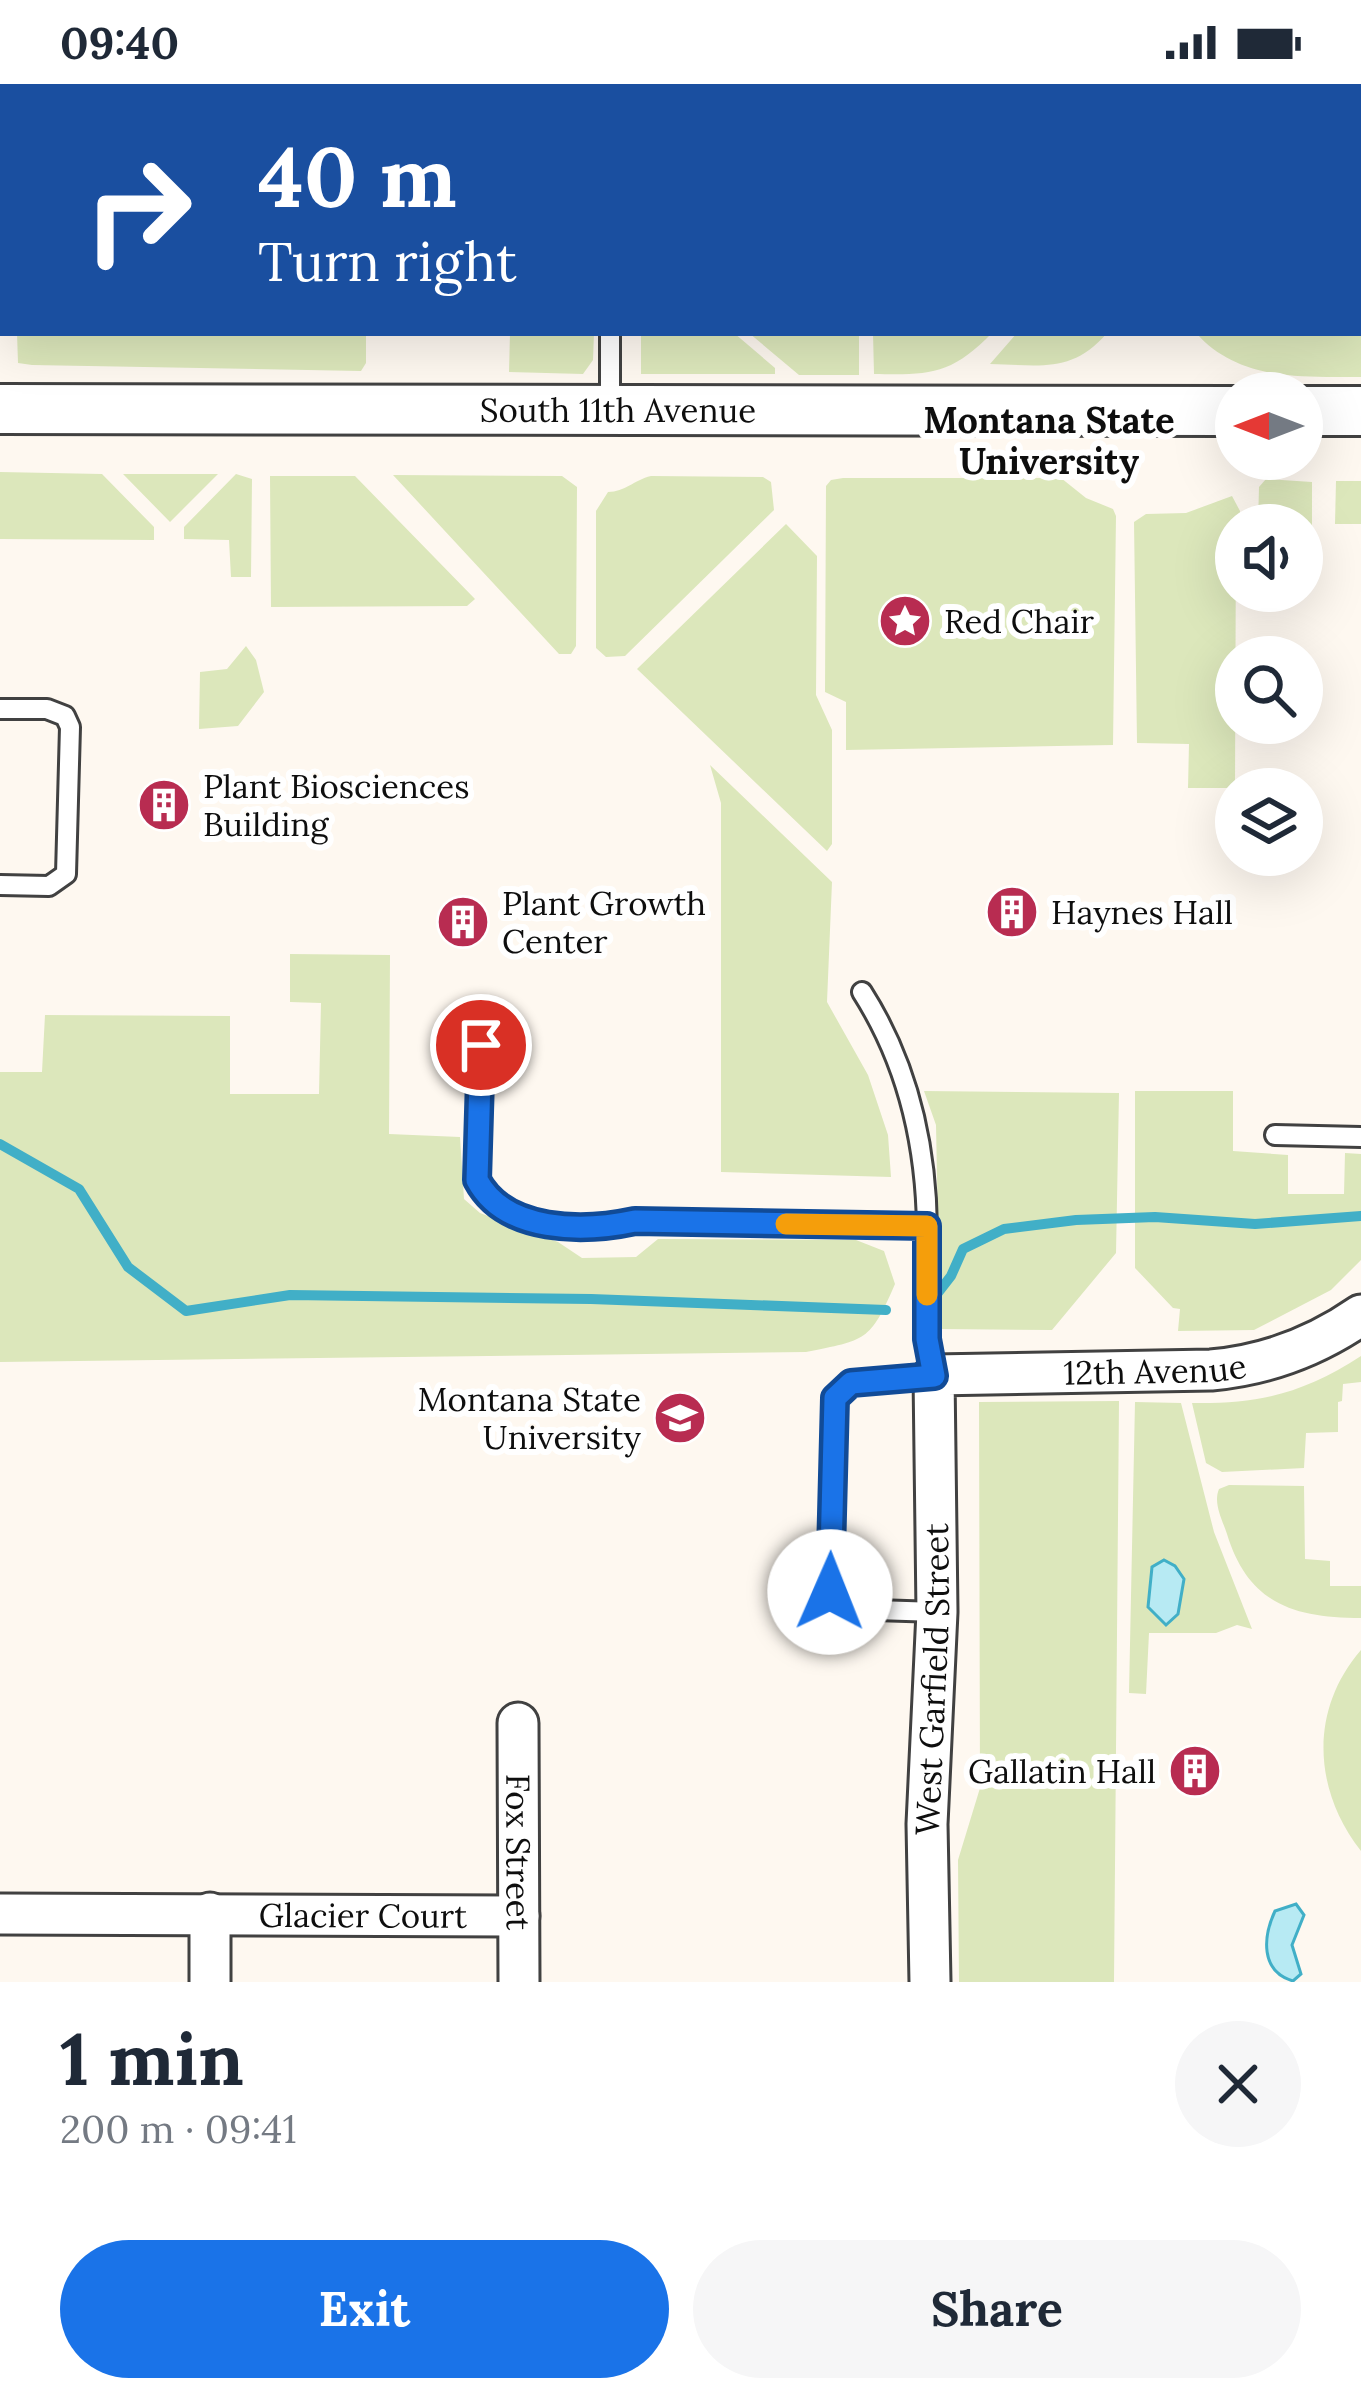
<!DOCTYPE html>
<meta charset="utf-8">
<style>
:root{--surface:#fff;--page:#f6f6f7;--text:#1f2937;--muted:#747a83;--accent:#1a73e8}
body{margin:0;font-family:Lora,serif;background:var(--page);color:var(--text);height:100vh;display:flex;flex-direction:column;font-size:45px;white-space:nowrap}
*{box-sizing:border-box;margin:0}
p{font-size:39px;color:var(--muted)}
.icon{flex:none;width:66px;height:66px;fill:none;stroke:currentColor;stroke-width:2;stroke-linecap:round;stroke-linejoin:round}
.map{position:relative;height:1898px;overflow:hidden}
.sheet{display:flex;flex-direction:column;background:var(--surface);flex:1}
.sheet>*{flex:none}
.banner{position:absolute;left:0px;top:0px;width:1362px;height:252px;box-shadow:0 12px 48px #0002;background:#1a4fa0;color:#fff;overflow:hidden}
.needle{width:78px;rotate:270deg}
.tools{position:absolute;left:1215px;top:288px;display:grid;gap:24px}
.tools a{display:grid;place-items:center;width:108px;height:108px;border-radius:50%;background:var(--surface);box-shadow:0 12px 48px #0002;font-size:60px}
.pin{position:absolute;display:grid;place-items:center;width:102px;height:102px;color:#fff;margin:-51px;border:6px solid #fff;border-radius:50%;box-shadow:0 3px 12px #0007}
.me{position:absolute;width:132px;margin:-66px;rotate:1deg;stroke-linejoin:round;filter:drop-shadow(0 0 9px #0008)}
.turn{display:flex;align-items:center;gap:42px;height:252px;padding:0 60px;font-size:54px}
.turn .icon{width:156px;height:156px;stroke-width:2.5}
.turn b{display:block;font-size:84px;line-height:102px}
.round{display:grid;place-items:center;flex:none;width:126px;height:126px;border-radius:63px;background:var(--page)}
.summary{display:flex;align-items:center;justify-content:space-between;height:204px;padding:0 60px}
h1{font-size:72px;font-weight:700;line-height:90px}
.primary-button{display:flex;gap:24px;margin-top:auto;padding:24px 60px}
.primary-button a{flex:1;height:138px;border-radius:72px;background:var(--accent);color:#fff;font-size:48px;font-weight:700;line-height:138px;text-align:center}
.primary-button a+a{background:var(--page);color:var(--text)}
.status{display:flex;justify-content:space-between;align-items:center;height:84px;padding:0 60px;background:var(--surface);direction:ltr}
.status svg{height:33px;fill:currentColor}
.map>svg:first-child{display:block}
</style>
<div class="status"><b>09:40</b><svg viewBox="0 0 49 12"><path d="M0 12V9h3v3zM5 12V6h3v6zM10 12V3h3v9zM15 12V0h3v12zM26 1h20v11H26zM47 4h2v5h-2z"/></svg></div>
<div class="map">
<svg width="1361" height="1898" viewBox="0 0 1361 1898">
<rect width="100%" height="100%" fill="#fef8f0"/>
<path fill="#dce7bb" d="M1361,232V293C1301,293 1239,297 1196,249H1359Z
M17,249H366V279L361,287L32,281L18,279Z
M510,249H594L593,276L583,290L509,288Z
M641,249H734L775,284V290H641Z
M749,249H859V291H799Z
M873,249H992C951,291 930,291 874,290Z
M1017,249H1107C1072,290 1039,281 990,280Z
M0,388L102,390L154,443V456L0,455Z
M123,390H218L170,438Z
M236,390L252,395L251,493H231L229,456L184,455V443Z
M393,391L562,392L577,403L576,562L571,570H559Z
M270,392H355L475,515L467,522L271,523Z
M651,392L763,393L771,398L774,426L625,572L606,573L596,564V427L608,408C625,408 634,396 651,392Z
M843,394H1061L1086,414L1113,425L1116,432L1113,661L846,666V618L825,608L826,402L831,396Z
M1266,395L1312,398V471H1302V441H1258L1259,403Z
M1336,397H1361V440H1335Z
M1232,412L1240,427V441H1236L1235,704H1188L1189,660L1137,659L1134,438L1146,430L1186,429Z
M786,440L817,472L816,611L832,646V760L827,767L637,585Z
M246,562L256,576L264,608L238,642L199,645L200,588L227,585Z
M710,681L832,798L827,918L868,991L888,1051L891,1093L721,1088V719Z
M290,870L390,871L389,1050L460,1053L464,1115L480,1129L558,1158L582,1174L636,1173L658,1155L856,1156L884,1167L895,1200C870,1258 866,1256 806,1268L0,1278V988H42L45,931L230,932V1010H319L321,919L290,918Z
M924,1007L1119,1009L1116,1169L1052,1246L940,1245L936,1041Z
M1135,1007H1233V1067L1288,1071V1110H1344L1345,1069L1361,1070V1176L1331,1206L1254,1246L1178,1247L1180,1225L1173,1224L1135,1184Z
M1361,1272V1298L1343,1300L1342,1317L1338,1318V1348L1306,1349L1304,1384L1222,1388L1206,1379L1192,1319C1260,1320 1304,1309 1361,1272Z
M1119,1317L1114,1898H959L958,1776L980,1704L979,1318Z
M1135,1318L1181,1319L1214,1448L1252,1545L1237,1541L1216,1549H1149L1146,1610L1129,1609Z
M1229,1401L1304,1402L1305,1475L1330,1477V1502H1361V1534C1293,1534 1248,1519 1227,1450C1222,1435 1213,1419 1219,1405Z
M1361,1566V1767C1313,1706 1309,1626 1361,1566Z"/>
<path fill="#b7eaf3" stroke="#41afc7" stroke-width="3" d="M1164,1476L1175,1482L1184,1495L1178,1530L1166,1541L1148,1523L1152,1483Z
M1296,1820L1304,1831L1292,1861L1301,1890L1293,1897C1260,1887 1263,1853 1275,1827Z"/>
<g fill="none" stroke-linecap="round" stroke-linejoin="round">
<path stroke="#41afc7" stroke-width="10" d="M0,1060L79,1105L128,1183L186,1227L290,1211L591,1215L886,1226
M937,1210L951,1192L963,1165L1004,1145L1076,1136L1155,1133L1255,1140L1361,1132"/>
<g stroke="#414141" stroke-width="24">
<path id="service" d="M612,3L613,0
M610,322V249
M0,625H47L65,632L70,643L66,790L49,802L0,801
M862,908C908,980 926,1059 927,1144C928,1194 924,1242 934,1291L851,1299L835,1314L830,1507L845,1525L937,1528
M481,961L477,1096C505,1149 584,1148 635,1137L927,1142
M1275,1051L1361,1053"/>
</g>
<g stroke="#414141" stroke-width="45">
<g id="minor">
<path id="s1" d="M518,1639L519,1898"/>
<path id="s2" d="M0,1830L519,1832"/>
<path d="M210,1898V1829"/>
<path id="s3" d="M930,1898L927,1740L937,1528L934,1291L1211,1286C1267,1281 1315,1263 1361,1231"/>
</g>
</g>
<g stroke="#414141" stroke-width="54">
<g id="tertiary">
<path id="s4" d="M0,325L1236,327"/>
<path d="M1302,327H1361"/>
</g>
</g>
<use href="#service" stroke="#fff" stroke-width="18"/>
<use href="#minor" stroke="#fff" stroke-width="39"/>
<use href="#tertiary" stroke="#fff" stroke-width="48"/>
</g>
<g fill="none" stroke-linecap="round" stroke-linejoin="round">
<g stroke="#114b97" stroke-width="30">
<path id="route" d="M481,961L477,1096C505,1149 584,1148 635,1137L927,1142V1255L934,1292L851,1299L835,1314L830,1508"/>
</g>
<use href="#route" stroke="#1a73e8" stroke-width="21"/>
<path stroke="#f59e0b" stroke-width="21" d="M786,1140L927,1142V1211"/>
</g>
<defs>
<g id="sight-disc" transform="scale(2.7)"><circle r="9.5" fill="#b82c51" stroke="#fff"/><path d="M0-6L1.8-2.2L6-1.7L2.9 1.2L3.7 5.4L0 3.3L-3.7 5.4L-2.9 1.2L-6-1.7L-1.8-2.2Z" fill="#fff"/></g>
<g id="building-disc" transform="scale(2.7)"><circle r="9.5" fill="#b82c51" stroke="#fff"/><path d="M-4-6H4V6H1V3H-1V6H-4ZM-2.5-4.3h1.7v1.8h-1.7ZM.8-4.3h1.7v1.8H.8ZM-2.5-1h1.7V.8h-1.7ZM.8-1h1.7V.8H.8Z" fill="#fff"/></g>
<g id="university-disc" transform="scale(2.7)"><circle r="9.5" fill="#b82c51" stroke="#fff"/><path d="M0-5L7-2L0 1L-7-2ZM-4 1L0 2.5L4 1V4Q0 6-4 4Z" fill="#fff"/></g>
</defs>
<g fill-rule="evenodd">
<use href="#sight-disc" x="905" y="537"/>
<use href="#building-disc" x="164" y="721"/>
<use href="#building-disc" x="1012" y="828"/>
<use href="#building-disc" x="463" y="838"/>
<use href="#university-disc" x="680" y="1334"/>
<use href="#building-disc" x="1195" y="1687"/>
</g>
<g text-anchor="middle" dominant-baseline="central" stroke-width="12" stroke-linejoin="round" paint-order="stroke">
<g font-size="33" fill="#0e0e0e" stroke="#fff">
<text stroke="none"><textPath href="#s4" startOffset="618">South 11th Avenue</textPath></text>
<text stroke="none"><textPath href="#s3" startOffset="828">12th Avenue</textPath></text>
<text stroke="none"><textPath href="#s3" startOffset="303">West Garfield Street</textPath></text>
<text stroke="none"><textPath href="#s1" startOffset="129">Fox Street</textPath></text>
<text stroke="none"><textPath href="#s2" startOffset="363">Glacier Court</textPath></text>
</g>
<g font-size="33" fill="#0e0e0e" stroke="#fff" text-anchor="start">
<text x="944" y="537">Red Chair</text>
<text x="203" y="702">Plant Biosciences<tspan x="203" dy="38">Building</tspan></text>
<text x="502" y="819">Plant Growth<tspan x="502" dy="38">Center</tspan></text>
<text x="1051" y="828">Haynes Hall</text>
<text x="641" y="1315" text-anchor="end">Montana State<tspan x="641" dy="38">University</tspan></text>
<text x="1156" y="1687" text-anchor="end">Gallatin Hall</text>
</g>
<g font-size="36" font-weight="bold" fill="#0e0e0e" stroke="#fff">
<text x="1049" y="336">Montana State<tspan x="1049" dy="41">University</tspan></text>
</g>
</g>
</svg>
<div class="tools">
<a><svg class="needle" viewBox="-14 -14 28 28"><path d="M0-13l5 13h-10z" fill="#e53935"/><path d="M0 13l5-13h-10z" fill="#747a83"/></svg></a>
<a><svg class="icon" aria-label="sound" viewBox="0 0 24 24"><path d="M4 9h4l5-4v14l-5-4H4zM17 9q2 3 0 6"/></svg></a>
<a><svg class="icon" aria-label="search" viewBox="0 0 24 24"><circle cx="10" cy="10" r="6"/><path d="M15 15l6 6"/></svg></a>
<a><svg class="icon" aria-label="layers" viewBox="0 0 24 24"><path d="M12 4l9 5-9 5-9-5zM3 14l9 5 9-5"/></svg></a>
</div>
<div class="pin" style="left:481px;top:961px;background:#d93025"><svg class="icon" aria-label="arrive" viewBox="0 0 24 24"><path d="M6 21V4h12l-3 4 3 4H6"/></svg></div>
<svg class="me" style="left:830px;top:1508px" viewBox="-20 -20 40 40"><circle r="19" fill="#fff"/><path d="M0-13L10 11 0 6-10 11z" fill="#1a73e8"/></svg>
<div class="banner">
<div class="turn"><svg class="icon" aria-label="right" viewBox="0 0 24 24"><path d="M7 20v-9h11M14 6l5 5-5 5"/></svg><div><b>40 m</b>Turn right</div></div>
</div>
</div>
<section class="sheet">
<div class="summary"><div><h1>1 min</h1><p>200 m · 09:41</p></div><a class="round"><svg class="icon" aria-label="close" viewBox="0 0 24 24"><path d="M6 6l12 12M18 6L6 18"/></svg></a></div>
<div class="primary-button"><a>Exit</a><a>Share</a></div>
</section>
